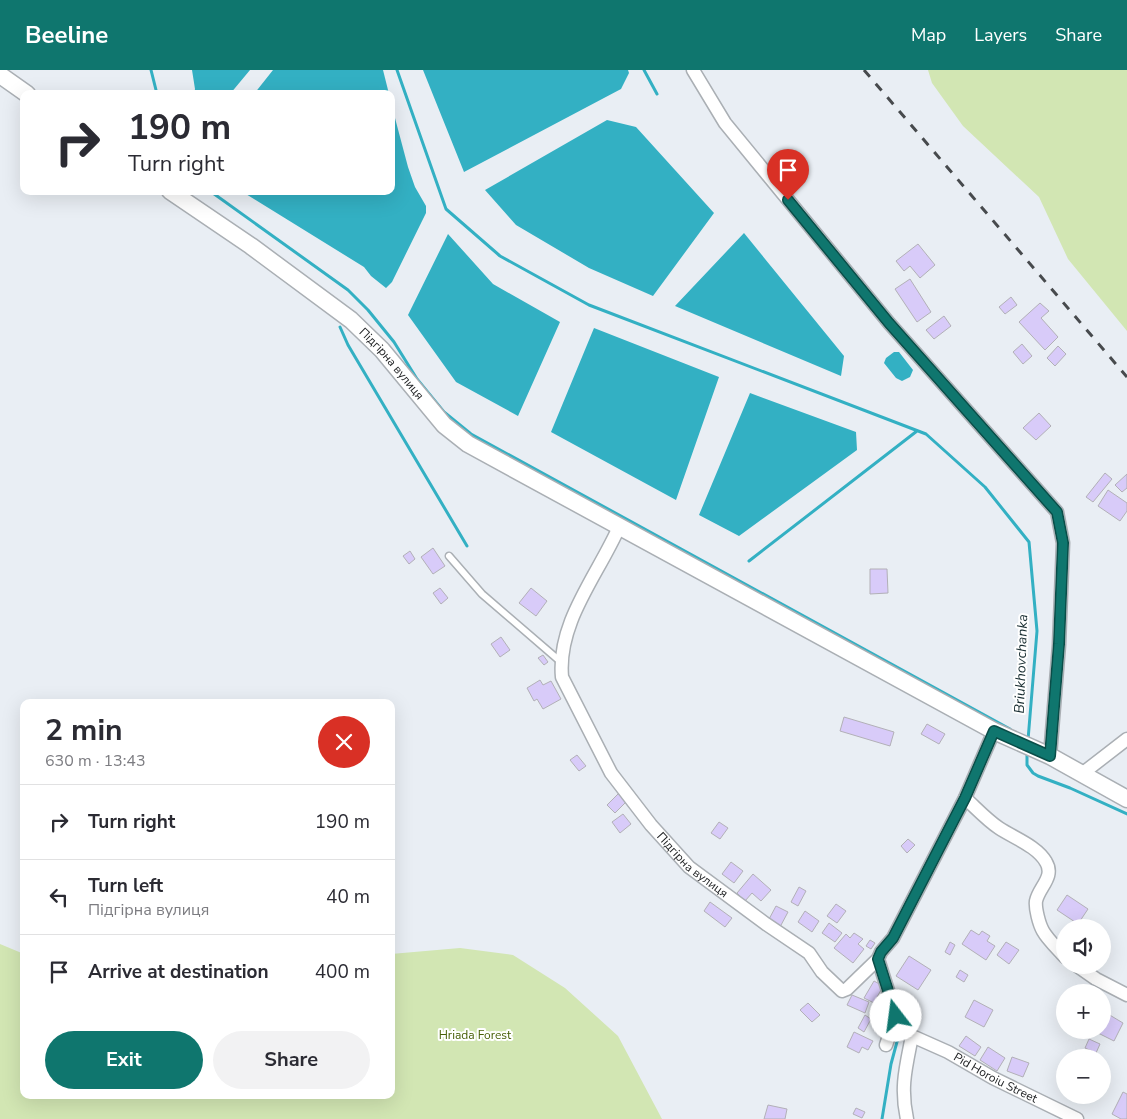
<!DOCTYPE html>
<meta charset="utf-8">
<style>
:root{--surface:#fff;--page:#f2f2f3;--text:#2b2b33;--muted:#7c7c81;--line:#e1e1e2;--accent:#0f766e}
body{margin:0;font-family:"Nunito Sans",sans-serif;background:var(--page);color:var(--text);height:100vh;display:flex;flex-direction:column;font-size:19px;white-space:nowrap}
*{box-sizing:border-box;margin:0}
p{font-size:16px;color:var(--muted)}
.icon{flex:none;width:28px;height:28px;fill:none;stroke:currentColor;stroke-width:2;stroke-linecap:round;stroke-linejoin:round}
.map{position:relative;flex:1;overflow:hidden}
.drawer{position:absolute;left:20px;top:629px;width:375px;height:400px;display:flex;flex-direction:column;background:var(--surface);border-radius:10px;box-shadow:0 5px 20px #0002}
.drawer>*{flex:none}
.hud{position:absolute;left:20px;top:20px;width:375px;height:105px;border-radius:10px;box-shadow:0 5px 20px #0002;background:#fff;color:var(--text);overflow:hidden}
.controls{position:absolute;left:1056px;top:849px;display:grid;gap:10px}
.controls a{display:grid;place-items:center;width:55px;height:55px;border-radius:50%;background:var(--surface);box-shadow:0 5px 20px #0002;font-size:25px}
.pin{position:absolute;display:grid;place-items:center;width:42px;height:42px;color:#fff;margin:-51px -21px;border-radius:50% 50% 50% 0;rotate:-45deg;box-shadow:0 0 5px #0007}
.pin .icon{rotate:45deg}
.me{position:absolute;width:55px;margin:-28px;rotate:345deg;stroke-linejoin:round;filter:drop-shadow(0 0 4px #0008)}
.turn{display:flex;align-items:center;gap:18px;height:105px;padding:0 25px;font-size:22px}
.turn .icon{width:65px;height:65px;stroke-width:2.5}
.turn b{display:block;font-size:35px;line-height:42px}
.round{display:grid;place-items:center;flex:none;width:52px;height:52px;border-radius:26px;background:var(--page)}
.overview{display:flex;align-items:center;justify-content:space-between;height:85px;padding:0 25px}
h1{font-size:30px;font-weight:700;line-height:38px}
.action{display:flex;gap:10px;margin-top:auto;padding:10px 25px}
.action a{flex:1;height:58px;border-radius:30px;background:var(--accent);color:#fff;font-size:20px;font-weight:700;line-height:58px;text-align:center}
.action a+a{background:var(--page);color:var(--text)}
ul{padding:0;list-style:none}
li{display:flex;align-items:center;gap:15px;height:75px;padding:0 25px;border-top:1px solid var(--line)}
li div{flex:1}
li b{display:block;font-size:19px}
li em{font-style:normal}
header{display:flex;align-items:center;gap:30px;box-sizing:border-box;height:70px;padding:0 25px;background:var(--accent);color:#fff}
header strong{font-size:24px}
nav{display:flex;gap:28px;margin-inline-start:auto;font-size:18px}
.map>svg:first-child{display:block}
</style>
<header>
<strong>Beeline</strong>
<nav><a>Map</a><a>Layers</a><a>Share</a></nav>
</header>
<div class="map">
<svg width="1127" height="1049" viewBox="0 0 1127 1049">
<rect width="100%" height="100%" fill="#e9eef4"/>
<path fill="#d2e6b3" d="M928,0H1127V261L1068,189L1039,127L963,56L932,13Z
M0,874L24,884V1025H391V884L460,878L513,885L565,918L618,966L662,1049H0Z"/>
<path fill="#33b0c3" d="M192,0H250L230,24H194L195,19Z
M273,0H383L389,24H254Z
M423,0H628L629,3L621,19L464,102Z
M391,33L408,97L415,117L426,136V143L392,212L386,218L371,206L364,197L241,121H391Z
M607,50L636,57L714,143L653,226L589,198L516,155L485,120Z
M744,163L844,286L841,306L675,236Z
M448,164L493,214L560,252L518,346L456,312L408,245Z
M594,258L719,307L676,430L551,362Z
M894,282H899L913,300L910,307L902,311L896,308L884,293L886,288Z
M750,323L856,362L857,380L739,466L699,445Z"/>
<g fill="none" stroke-linecap="round" stroke-linejoin="round">
<path stroke="#33b0c3" stroke-width="3" d="M151,0L157,24
M397,0L446,139L500,186L589,235L926,364L985,417L1029,472L1037,561L1028,670
M644,0L657,24
M210,121L348,220L368,240L394,272L417,309L444,342L471,364L1010,659
M340,257L348,275L467,476
M749,491L917,361
M1027,681V695L1033,703L1038,706L1070,718L1127,744
M882,1049L891,994L898,968H905"/>
</g>
<path fill="#d8cbf9" stroke="#b2b0b7" d="M918,174L935,195L920,208L910,196L904,201L896,191Z
M910,209L931,242L917,252L895,219Z
M1011,227L1017,235L1005,244L999,237Z
M1040,233L1049,241L1041,248L1058,267L1045,280L1019,252Z
M944,246L951,256L934,269L926,260Z
M1022,274L1032,286L1023,294L1013,282Z
M1058,276L1066,284L1055,296L1047,288Z
M1039,343L1051,356L1036,370L1023,358Z
M1105,403L1112,409L1093,432L1086,427Z
M1127,404V418L1122,422L1115,415Z
M1108,420L1127,433V441L1120,451L1098,436Z
M433,478L445,496L433,504L421,487Z
M410,481L415,489L409,494L403,486Z
M870,499H887L888,523L870,524Z
M440,518L448,528L441,534L433,523Z
M531,518L547,531L536,546L519,533Z
M501,567L510,580L500,587L491,574Z
M543,585L548,592L544,595L538,588Z
M540,610L543,615L551,611L561,629L543,639L537,629L534,631L527,618Z
M844,647L894,662L890,676L840,661Z
M927,654L945,664L939,674L921,664Z
M577,685L586,696L579,701L570,690Z
M620,722L628,730L615,743L607,735Z
M623,744L631,754L620,763L612,752Z
M719,752L728,758L720,769L711,763Z
M908,769L915,775L907,783L901,776Z
M731,792L743,801L734,813L722,804Z
M753,804L771,820L761,831L752,823L745,831L737,823Z
M799,817L806,821L798,836L791,832Z
M1067,825L1088,839L1078,854L1057,840Z
M710,832L732,848L725,857L704,841Z
M836,834L846,841L837,853L827,846Z
M776,836L788,842L780,857L768,851Z
M805,841L819,851L812,862L798,852Z
M829,853L842,863L835,872L822,863Z
M971,860L979,865L982,861L990,866L987,871L995,876L986,890L962,874Z
M854,863L863,869L858,874L864,879L853,893L834,878L846,864L850,868Z
M870,870L875,873L871,879L866,876Z
M950,872L955,875L950,885L945,882Z
M1006,872L1019,880L1009,894L997,885Z
M909,886L931,900L918,920L896,906Z
M960,900L968,905L964,912L956,907Z
M874,911L883,916L874,933L864,928Z
M852,925L869,932L865,943L847,935Z
M974,930L993,940L984,957L965,947Z
M808,933L820,945L812,952L800,940Z
M1108,944L1123,953L1114,971L1098,963L1100,960H1102V954Z
M865,945L871,949L864,962L858,958Z
M854,962L873,971L868,980L862,977L859,983L847,977Z
M966,966L981,977L975,986L959,976Z
M1089,969L1100,974L1096,983L1085,978Z
M988,977L1005,988L997,1001L980,990Z
M1012,987L1029,993L1023,1007L1007,1001Z
M1123,1022L1127,1024V1049H1121L1112,1044Z
M768,1035L787,1039L785,1049H764Z
M856,1038L865,1042L862,1048L853,1044Z"/>
<g fill="none" stroke-linecap="round" stroke-linejoin="round">
<g stroke="#aaafb4" stroke-width="9">
<path id="service" d="M449,486L482,524L561,592"/>
</g>
<g stroke="#aaafb4" stroke-width="15">
<g id="minor">
<path d="M693,0L725,53L889,253L1057,442L1063,473L1059,575L1050,686"/>
<path id="s1" d="M619,457C598,505 557,552 562,607L611,703L651,755L689,797L766,854L809,883L822,902L842,921L847,919L878,889"/>
<path d="M1083,703L1127,669"/>
<path d="M965,728C976,738 987,750 999,758C1014,768 1037,776 1046,792C1055,807 1039,817 1036,831C1035,838 1039,854 1043,861C1048,870 1058,879 1065,887"/>
<path d="M1076,895L1096,909L1127,925"/>
<path id="s2" d="M896,946L912,966L948,982L993,1008L1077,1049"/>
<path d="M886,975L896,946L878,889L881,882L893,868L965,728L994,661"/>
<path d="M907,1049C900,1017 906,997 912,966"/>
</g>
</g>
<g stroke="#aaafb4" stroke-width="19">
<g id="tertiary">
<path d="M0,5L27,24"/>
<path id="s3" d="M170,121L251,176L351,250L382,280L444,355L468,374L994,661L1050,686L1127,729"/>
</g>
</g>
<use href="#service" stroke="#fff" stroke-width="6"/>
<use href="#minor" stroke="#fff" stroke-width="12"/>
<use href="#tertiary" stroke="#fff" stroke-width="16"/>
<path stroke="#474a4d" stroke-width="3" stroke-dasharray="9 9" stroke-linecap="butt" d="M864,0L1127,307"/>
</g>
<g fill="none" stroke-linecap="round" stroke-linejoin="round">
<g stroke="#0a4d48" stroke-width="12">
<path id="route" d="M788,130L889,253L1057,442L1063,473L1059,574L1050,686L994,661L965,728L893,868L881,882L878,889L896,946"/>
</g>
<use href="#route" stroke="#0f766e" stroke-width="9"/>
</g>
<g text-anchor="middle" dominant-baseline="central" stroke-width="4" stroke-linejoin="round" paint-order="stroke">
<g font-size="12" fill="#212325" stroke="#fff">
<text stroke="none"><textPath href="#s3" startOffset="282">Підгірна вулиця</textPath></text>
<text stroke="none"><textPath href="#s1" startOffset="394">Підгірна вулиця</textPath></text>
<text stroke="none"><textPath href="#s2" startOffset="119">Pid Horoiu Street</textPath></text>
</g>
<g font-size="12" fill="#475f06" stroke="#fff">
<text x="475" y="965">Hriada Forest</text>
</g>
<g font-size="14" font-style="italic" fill="#182d31" stroke="#fff">
<text transform="translate(1021 594) rotate(-88)">Briukhovchanka</text>
</g>
</g>
</svg>
<div class="controls">
<a><svg class="icon" aria-label="sound" viewBox="0 0 24 24"><path d="M4 9h4l5-4v14l-5-4H4zM17 9q2 3 0 6"/></svg></a>
<a>+</a>
<a>−</a>
</div>
<div class="pin" style="left:788px;top:130px;background:#d93025"><svg class="icon" aria-label="arrive" viewBox="0 0 24 24"><path d="M6 21V4h12l-3 4 3 4H6"/></svg></div>
<svg class="me" style="left:896px;top:946px" viewBox="-20 -20 40 40"><circle r="19" fill="#fff"/><path d="M0-13L10 11 0 6-10 11z" fill="#0f766e"/></svg>
<div class="hud">
<div class="turn"><svg class="icon" aria-label="right" viewBox="0 0 24 24"><path d="M7 20v-9h11M14 6l5 5-5 5"/></svg><div><b>190 m</b>Turn right</div></div>
</div>
<section class="drawer">
<div class="overview"><div><h1>2 min</h1><p>630 m · 13:43</p></div><a class="round" style="background:#d93025;color:#fff"><svg class="icon" aria-label="close" viewBox="0 0 24 24"><path d="M6 6l12 12M18 6L6 18"/></svg></a></div>
<ul>
<li><svg class="icon" aria-label="right" viewBox="0 0 24 24"><path d="M7 20v-9h11M14 6l5 5-5 5"/></svg><div><b>Turn right</b></div><em>190 m</em></li>
<li><svg class="icon" aria-label="left" viewBox="0 0 24 24"><path d="M17 20v-9H6M10 6l-5 5 5 5"/></svg><div><b>Turn left</b><p>Підгірна вулиця</p></div><em>40 m</em></li>
<li><svg class="icon" aria-label="arrive" viewBox="0 0 24 24"><path d="M6 21V4h12l-3 4 3 4H6"/></svg><div><b>Arrive at destination</b></div><em>400 m</em></li>
</ul>
<div class="action"><a>Exit</a><a>Share</a></div>
</section>
</div>
